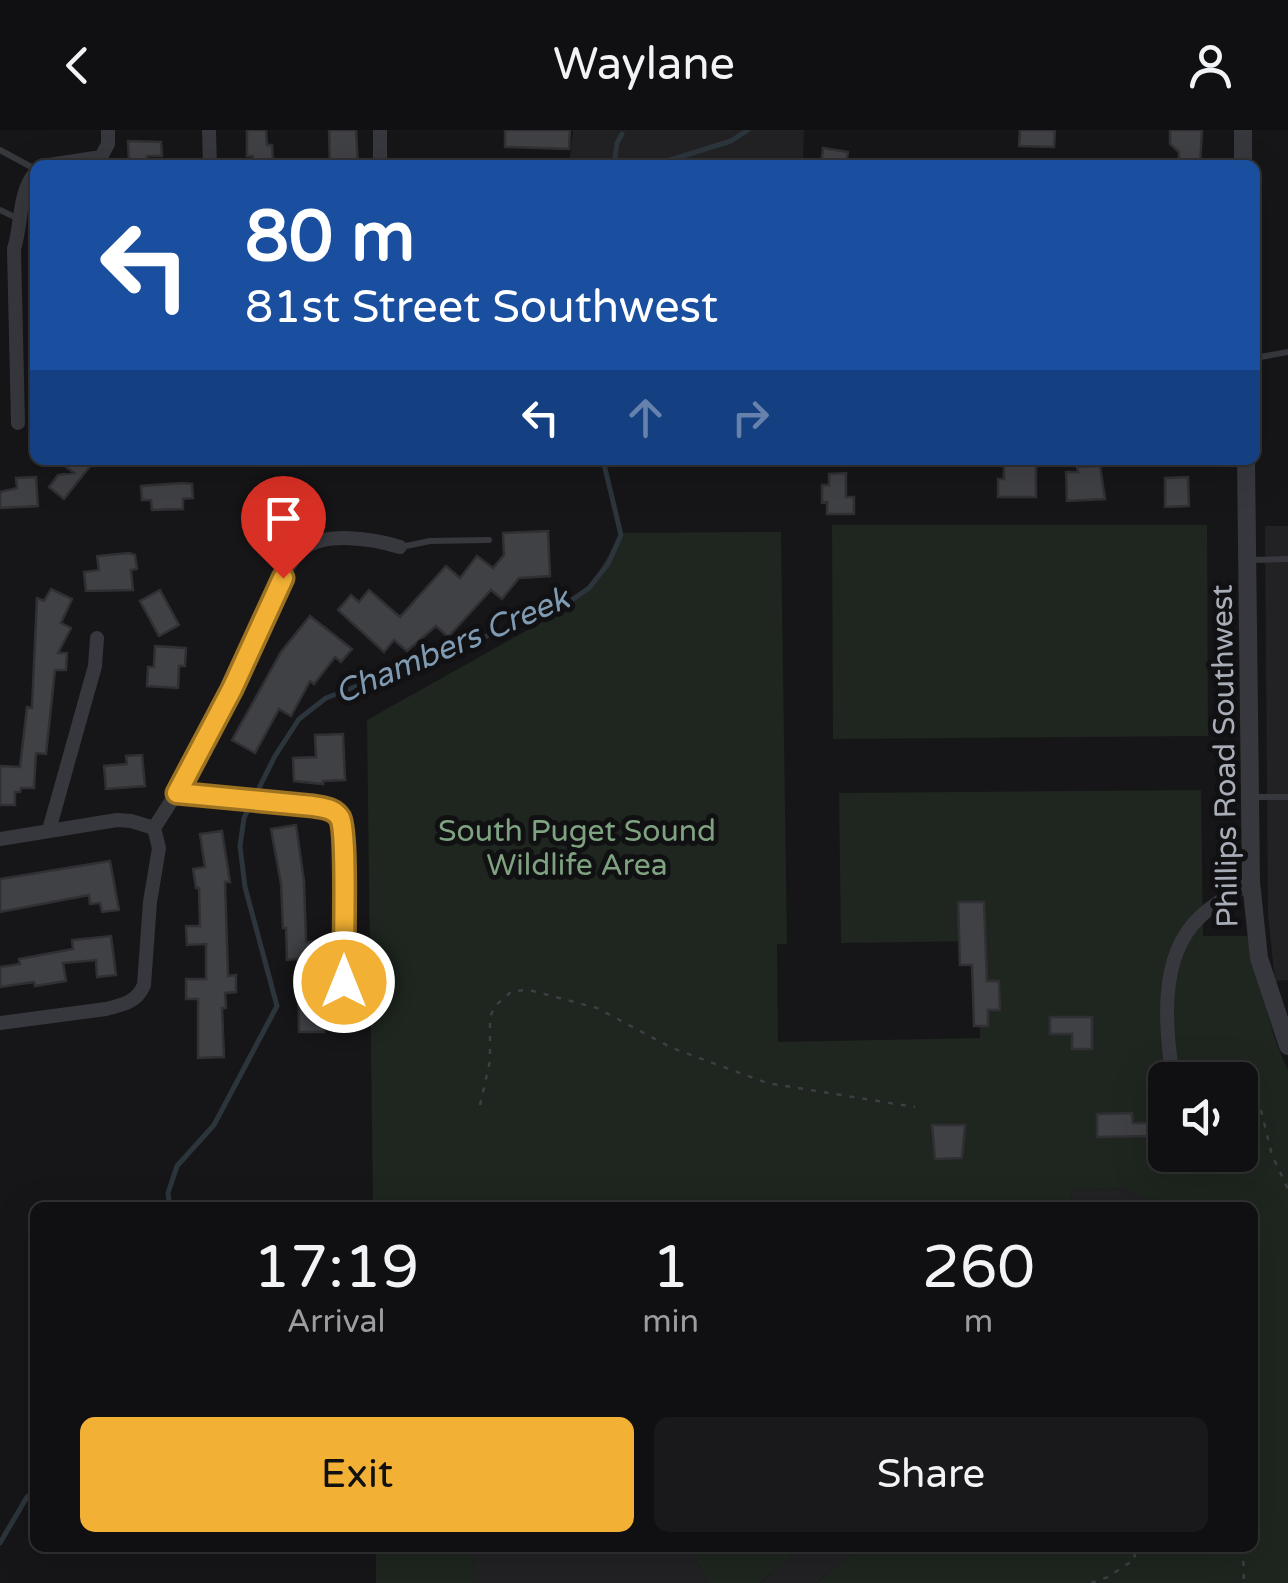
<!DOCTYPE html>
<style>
:root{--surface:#101012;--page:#19191b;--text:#f1f3f6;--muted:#9c9d9f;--line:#303032;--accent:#f2b134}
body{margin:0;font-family:"Varela Round",sans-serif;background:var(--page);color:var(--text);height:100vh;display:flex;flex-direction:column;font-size:38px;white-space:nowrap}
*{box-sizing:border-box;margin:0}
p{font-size:32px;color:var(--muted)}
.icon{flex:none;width:55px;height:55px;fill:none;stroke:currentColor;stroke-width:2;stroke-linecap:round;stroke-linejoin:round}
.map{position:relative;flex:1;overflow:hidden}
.sheet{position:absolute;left:30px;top:1072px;width:1228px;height:350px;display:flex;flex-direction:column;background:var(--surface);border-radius:15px;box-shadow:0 10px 40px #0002,0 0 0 2px var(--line)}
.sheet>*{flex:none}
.guide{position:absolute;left:30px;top:30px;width:1230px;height:305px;border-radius:15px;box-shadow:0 10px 40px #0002,0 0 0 2px var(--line);background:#1a4fa0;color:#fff;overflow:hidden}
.tools{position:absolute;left:1148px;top:932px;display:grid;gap:20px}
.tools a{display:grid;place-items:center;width:110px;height:110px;border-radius:15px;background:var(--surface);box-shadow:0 10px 40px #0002,0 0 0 2px var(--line);font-size:50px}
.pin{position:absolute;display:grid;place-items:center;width:85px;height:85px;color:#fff;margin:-102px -42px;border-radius:50% 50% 50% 0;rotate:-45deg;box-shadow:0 0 10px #0007}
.pin .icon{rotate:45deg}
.me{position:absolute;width:110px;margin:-55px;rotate:0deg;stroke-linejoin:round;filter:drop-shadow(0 0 8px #0008)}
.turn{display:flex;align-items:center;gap:35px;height:210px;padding:0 50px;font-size:45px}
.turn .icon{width:130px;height:130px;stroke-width:2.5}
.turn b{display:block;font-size:70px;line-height:85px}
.lanes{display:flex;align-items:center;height:95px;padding:0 50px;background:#0003;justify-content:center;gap:50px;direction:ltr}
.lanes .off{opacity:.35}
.eta{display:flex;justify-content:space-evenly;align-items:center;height:170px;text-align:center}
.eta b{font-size:60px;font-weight:600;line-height:70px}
.button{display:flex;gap:20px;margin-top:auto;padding:20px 50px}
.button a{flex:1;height:115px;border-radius:15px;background:var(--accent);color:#111;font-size:40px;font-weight:600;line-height:115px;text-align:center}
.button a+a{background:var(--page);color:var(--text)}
header{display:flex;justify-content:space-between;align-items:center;height:130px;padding:0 50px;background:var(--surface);font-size:45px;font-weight:600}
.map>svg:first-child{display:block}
</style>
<header><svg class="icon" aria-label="back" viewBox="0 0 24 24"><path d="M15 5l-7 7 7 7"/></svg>Waylane<svg class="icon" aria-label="person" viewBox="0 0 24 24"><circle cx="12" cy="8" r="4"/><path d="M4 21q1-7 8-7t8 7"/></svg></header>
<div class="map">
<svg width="1288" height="1453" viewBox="0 0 1288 1453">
<rect width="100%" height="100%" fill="#161618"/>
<path fill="#222225" d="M573,0H804L803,35H569Z
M1265,396H1288V850L1275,851L1268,784Z
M1123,1058L1158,1077L1068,1078L1072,1061Z
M474,1418H690L708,1453H473Z
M800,1418H860L816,1453H760Z"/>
<path fill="#1e261f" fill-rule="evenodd" d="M832,395H1207L1208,606L833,609Z
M781,402L787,814H777L778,912L980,908L978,811L841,813L839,663L1201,660L1203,806H1257C1260,852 1267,898 1288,940V1453H816L860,1418H1252V1078L1192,1077V1074L1158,1077L1123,1058L1072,1061L1068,1078L373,1077L367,590L549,488L587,460L613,418L619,403ZM1165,950H1240V1025H1165Z
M376,1418H474L473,1453H376Z
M690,1418H800L760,1453H708Z"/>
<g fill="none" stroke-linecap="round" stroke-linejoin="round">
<path stroke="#2c353c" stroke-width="5" d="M614,35L617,13L622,4
M654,35L731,11L748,0
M170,1078L168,1063L177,1036L214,995L277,876L245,757L240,716L244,688L275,626L299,589L326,568L505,499L569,472L589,458L608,434L621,405L603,330
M0,1413L27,1367L35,1361"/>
</g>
<path fill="#404145" stroke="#303034" stroke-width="2.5" d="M247,0H266L267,15H272L273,35H253V26H247Z
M329,0H356L358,35H330Z
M505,0H570L569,19L505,17Z
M1020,0H1055L1054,17L1019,16Z
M1170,0H1202L1200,35H1179V22L1170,14Z
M128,11L161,12L162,26H147V32H129Z
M823,18L848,22L846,35H821Z
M57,330H95L64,369L49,357L58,345L74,343Z
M1004,334H1036V367H998V349H1004Z
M1100,336L1105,369L1067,371L1066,342H1078L1077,337Z
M846,343V367H854V384H827V372L822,373V355H829V344Z
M36,347L38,376L0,378V362L17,358L16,348Z
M1188,347L1189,376L1165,377V348Z
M182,353L192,354L193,368L183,369V379L152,380L151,370H142L141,356Z
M548,401L550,446L519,448L502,469L491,460L448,507L436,496L407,521L394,510L384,522L338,480L351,465L359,472L369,460L400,487L446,436L460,448L477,426L493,438L504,425L503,403Z
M129,423L135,425L137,439L131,440L133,460L86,461L84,442L99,440L97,426Z
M51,459L72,469L61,493L71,498L58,523H67L66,540H55L46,624L36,623L34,658H21L20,662H15V675H0V636L20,637L27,577L32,578L37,468L44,471Z
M160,460L179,495L159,506L140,471Z
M310,486L352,519L341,532L335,527L314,554L310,551L291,586L279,579L255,623L232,610L281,522Z
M155,516L186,518L185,536H179L178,558L147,556L148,537H154Z
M343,604L345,650L323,651V654L294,651L293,628L316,627L315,605Z
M142,625L145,656L106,659L104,636L127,634L126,626Z
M296,695L304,751L306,812L324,811V902H299L298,829L287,830L286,798H283L281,754L271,699Z
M222,701L230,752H225L228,846L236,845V862L225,863L226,878H222L224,927L198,928V869H186V849H206V814L187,815L186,796H200L199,758H196L193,739L205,737L200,704Z
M110,731L119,780L102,782L100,773L90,774L89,765L0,782V749Z
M958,772H984L987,851H999L1000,880H988V896H974L972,835H960Z
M111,806L116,845L97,847L96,830L63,833L66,851L35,856L34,852L0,857V837L20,834L19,829L73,819L72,810Z
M1050,887H1092V919H1072V904H1050Z
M1132,983L1133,993H1150V1006L1097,1007V984Z
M932,995H965L962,1028L935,1029Z"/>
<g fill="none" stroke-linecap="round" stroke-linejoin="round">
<path stroke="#3d3f44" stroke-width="2.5" stroke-dasharray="5 8" stroke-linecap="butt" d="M1185,932L1235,950
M1240,951L1256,960L1272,1025L1288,1059
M480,975L490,931V887L495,876L512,861L529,860L597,878L672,918L767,953L915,977
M1243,1418L1244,1453
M1091,1453L1108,1447L1135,1429L1134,1418"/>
<path stroke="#37383d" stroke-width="6" d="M0,20L35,39
M0,80L17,88
M1255,228L1288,222
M401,417L430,411L489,410
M1249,430L1288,429
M1254,667H1288"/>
<path stroke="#37383d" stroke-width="14" d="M209,0L210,35
M380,0V35
M49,35L101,27L108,14V0
M18,293L14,119C22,94 18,63 35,43
M177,663L313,676C323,678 334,678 340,688C348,704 343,825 343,852
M154,698C184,653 210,606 233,557C247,526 279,438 303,419C326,401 374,409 400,417
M49,700L95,536L97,508
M0,709L117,690L131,691L154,698
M0,893L106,879C123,875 137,872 144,855L150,772L159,718L154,698
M1173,950C1166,899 1157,827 1200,787C1214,773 1234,763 1251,752"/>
<path stroke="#37383d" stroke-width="18" d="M1243,0V35
M1246,330L1251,752L1259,828L1288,916"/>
</g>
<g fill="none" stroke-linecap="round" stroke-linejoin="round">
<g stroke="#9d7322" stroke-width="25">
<path id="route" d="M283,448L232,559L177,663L313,676C323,678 334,678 340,688C348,704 343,825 344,852"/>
</g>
<use href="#route" stroke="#f2b134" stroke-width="18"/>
</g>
<g text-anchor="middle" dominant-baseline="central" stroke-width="10" stroke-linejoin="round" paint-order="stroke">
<g font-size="30" fill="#a8adb8" stroke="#111113">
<text transform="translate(1225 626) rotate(-91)">Phillips Road Southwest</text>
</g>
<g font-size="30" fill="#7fa381" stroke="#111113">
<text x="577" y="701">South Puget Sound<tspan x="577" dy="34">Wildlife Area</tspan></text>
</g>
<g font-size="32" font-style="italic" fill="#7f9bb3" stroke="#111113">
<text transform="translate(452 516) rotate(-23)">Chambers Creek</text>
</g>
</g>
</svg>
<div class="tools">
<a><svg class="icon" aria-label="sound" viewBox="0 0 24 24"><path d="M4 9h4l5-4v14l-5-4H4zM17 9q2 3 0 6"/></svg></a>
</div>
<div class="pin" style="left:283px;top:448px;background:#d93025"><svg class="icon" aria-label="arrive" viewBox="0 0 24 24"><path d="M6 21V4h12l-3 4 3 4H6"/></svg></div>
<svg class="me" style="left:344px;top:852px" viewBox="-20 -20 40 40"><circle r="17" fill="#f2b134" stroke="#fff" stroke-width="3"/><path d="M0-11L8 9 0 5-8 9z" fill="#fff"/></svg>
<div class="guide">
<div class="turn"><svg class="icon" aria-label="left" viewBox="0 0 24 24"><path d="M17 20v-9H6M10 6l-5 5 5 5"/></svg><div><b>80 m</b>81st Street Southwest</div></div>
<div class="lanes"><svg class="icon" aria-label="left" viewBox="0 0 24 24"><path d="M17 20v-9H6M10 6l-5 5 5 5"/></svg><svg class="icon off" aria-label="ahead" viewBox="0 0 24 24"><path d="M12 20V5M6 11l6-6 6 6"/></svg><svg class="icon off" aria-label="right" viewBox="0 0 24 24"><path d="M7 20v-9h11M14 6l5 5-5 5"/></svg></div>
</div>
<section class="sheet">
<div class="eta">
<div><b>17:19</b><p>Arrival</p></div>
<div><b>1</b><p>min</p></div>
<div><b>260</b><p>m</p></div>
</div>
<div class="button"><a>Exit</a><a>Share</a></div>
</section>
</div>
